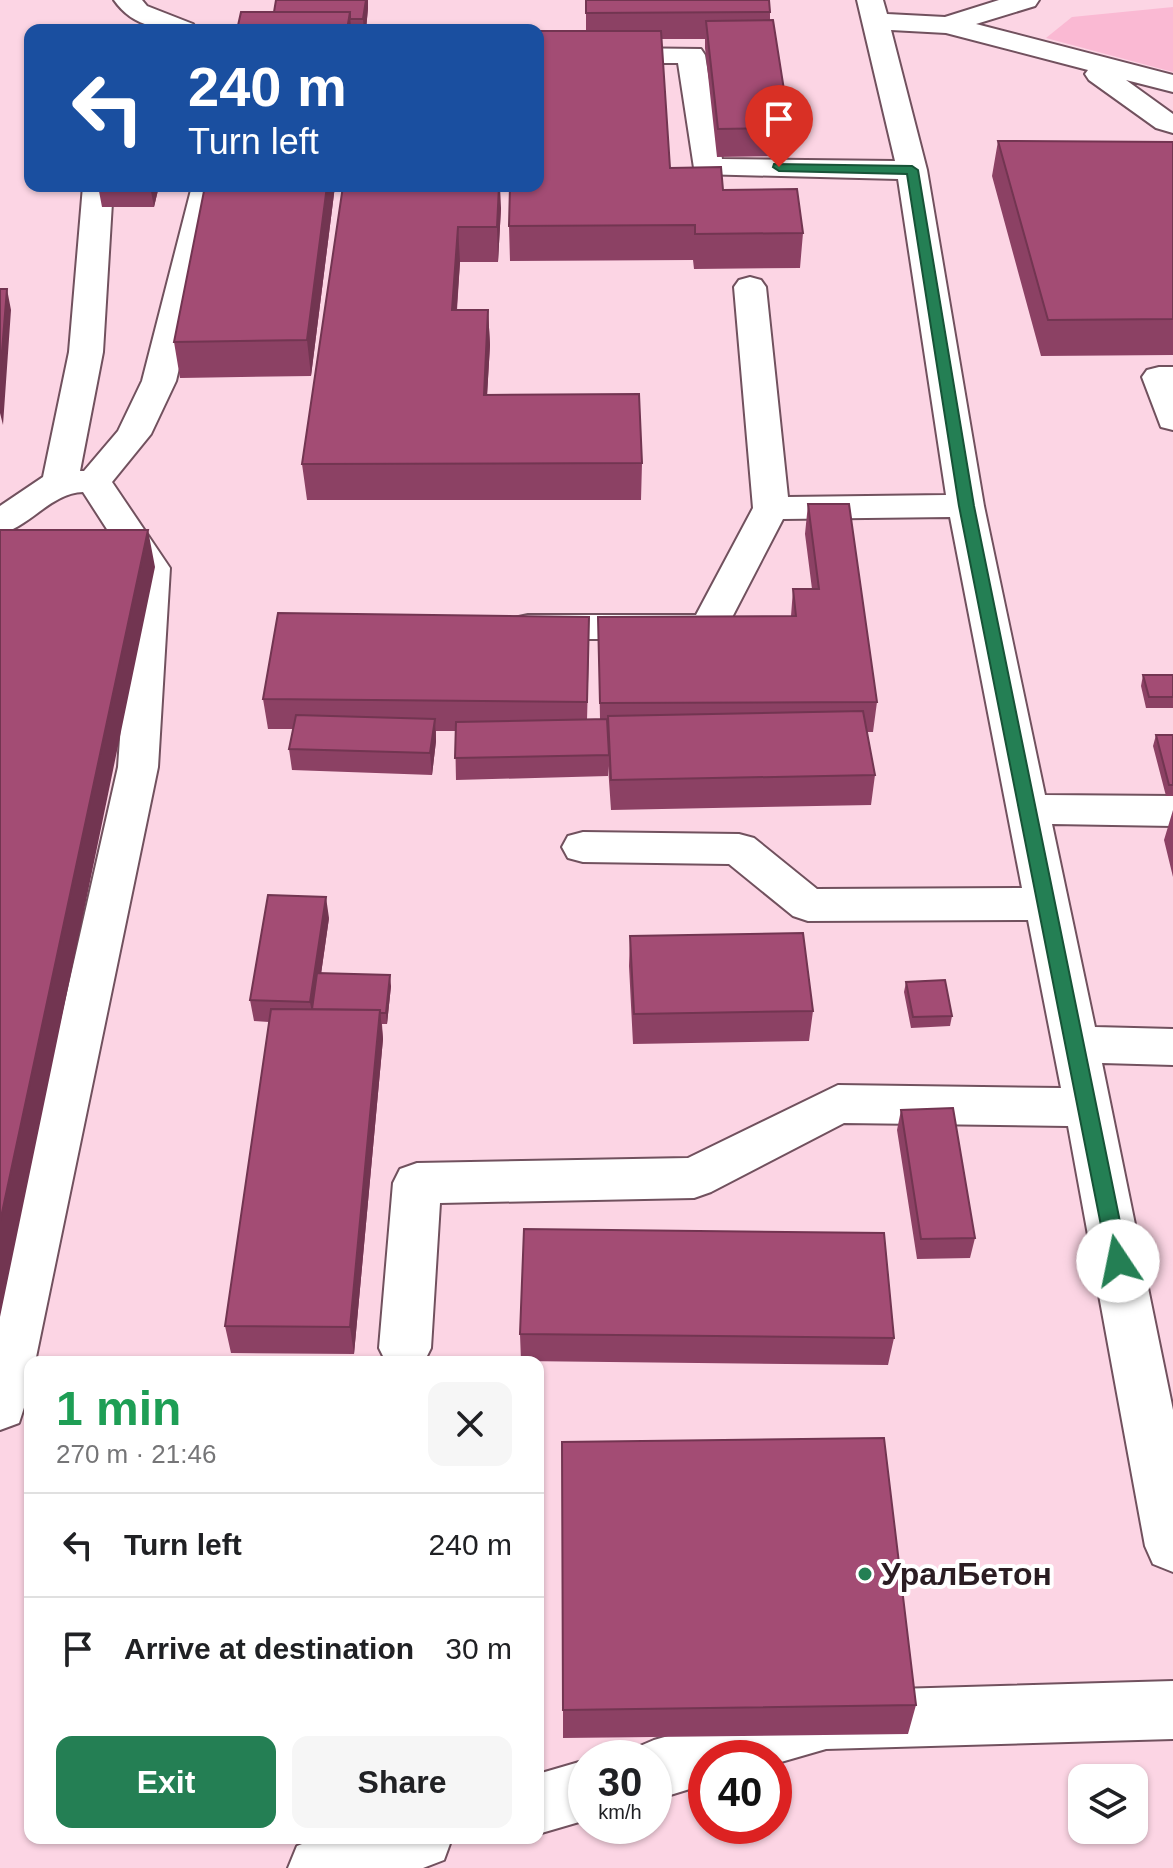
<!DOCTYPE html>
<meta charset="utf-8">
<style>
:root{--surface:#fff;--page:#f6f6f6;--text:#202124;--muted:#757577;--line:#e0e0e0;--accent:#247f54}
body{margin:0;font-family:Arial,sans-serif;background:var(--page);color:var(--text);height:100vh;display:flex;flex-direction:column;font-size:30px;white-space:nowrap}
*{box-sizing:border-box;margin:0}
p{font-size:26px;color:var(--muted)}
.icon{flex:none;width:44px;height:44px;fill:none;stroke:currentColor;stroke-width:2;stroke-linecap:round;stroke-linejoin:round}
.map{position:relative;flex:1;overflow:hidden}
.panel{position:absolute;left:24px;top:1356px;width:520px;height:488px;display:flex;flex-direction:column;background:var(--surface);border-radius:16px;box-shadow:0 2px 6px #0004}
.panel>*{flex:none}
.top-card{position:absolute;left:24px;top:24px;width:520px;height:168px;border-radius:16px;box-shadow:0 2px 6px #0004;background:#1a4fa0;color:#fff;overflow:hidden}
.controls{position:absolute;left:1068px;top:1764px;display:grid;gap:16px}
.controls a{display:grid;place-items:center;width:80px;height:80px;border-radius:16px;background:var(--surface);box-shadow:0 2px 6px #0004;font-size:40px}
.speed{position:absolute;left:568px;top:1740px;display:flex;gap:16px;font-size:40px;font-weight:700;text-align:center}
.speed>*{display:grid;place-content:center;width:104px;height:104px;border-radius:50%;background:var(--surface);box-shadow:0 2px 6px #0004;line-height:1}
.speed small{font-size:20px;font-weight:400}
.speed .limit{border:12px solid #d22;background:#fff;color:#111}
.pin{position:absolute;display:grid;place-items:center;width:68px;height:68px;color:#fff;margin:-82px -34px;border-radius:50% 50% 50% 0;rotate:-45deg;box-shadow:0 0 8px #0007}
.pin .icon{rotate:45deg}
.me{position:absolute;width:88px;margin:-44px;rotate:349deg;stroke-linejoin:round;filter:drop-shadow(0 0 6px #0008)}
.turn{display:flex;align-items:center;gap:28px;height:168px;padding:0 32px;font-size:36px}
.turn .icon{width:104px;height:104px;stroke-width:2.5}
.turn b{display:block;font-size:56px;line-height:68px}
.round{display:grid;place-items:center;flex:none;width:84px;height:84px;border-radius:16px;background:var(--page)}
.overview{display:flex;align-items:center;justify-content:space-between;height:136px;padding:0 32px}
h1{font-size:48px;font-weight:700;line-height:60px;color:#1e9e55}
.cta{display:flex;gap:16px;margin-top:auto;padding:16px 32px}
.cta a{flex:1;height:92px;border-radius:16px;background:var(--accent);color:#fff;font-size:32px;font-weight:700;line-height:92px;text-align:center}
.cta a+a{background:var(--page);color:var(--text)}
ul{padding:0;list-style:none}
li{display:flex;align-items:center;gap:24px;height:104px;padding:0 32px;border-top:2px solid var(--line)}
li div{flex:1}
li b{display:block;font-size:30px}
li em{font-style:normal}
.map>svg:first-child{display:block}
</style>
<div class="map">
<svg width="1173" height="1868" viewBox="0 0 1173 1868">
<rect width="100%" height="100%" fill="#fcd5e4"/>
<path fill="#fab9d3" d="M1173,7V72L1046,38L1072,17Z"/>
<g fill="none" stroke-linecap="round" stroke-linejoin="round">
<g stroke="#71515e" stroke-width="4">
<path id="minor" d="M114,0H142L147,6L193,24L197,30C164,30 134,29 114,0Z
M857,0H883L887,14L945,17L999,0H1039L1035,6L976,24L1173,75V92L1126,80L1173,114V133L1156,128L1089,80L1085,74L1088,70L946,33L891,30L927,170L984,506L1045,795L1173,796V826L1052,824L1095,1027L1173,1029V1065L1102,1063L1173,1410V1572L1153,1564L1145,1546L1068,1126L844,1123L711,1192L694,1198L440,1203L431,1348L424,1362H386L379,1348L393,1183L400,1169L417,1163L688,1158L838,1085L1061,1088L1028,920L808,921L793,916L729,864L583,862L568,858L562,847L568,836L583,832L739,834L754,838L817,889L1022,888L950,517L783,519L727,627L722,636L708,639H528L514,636L509,627L514,618L528,615H696L753,508L734,287L739,280L750,277L761,280L766,287L788,497L946,495L898,179L698,174L694,168L678,63H538V47L701,49L705,55L722,159L895,161Z
M83,186H113L103,352L80,471H84L118,431L142,381L192,186H222L176,381L151,434L112,482L170,568L158,767L35,1362H30V1389L19,1423L0,1430V1289L118,767L132,568L83,492C51,493 31,526 0,534V506L43,477L69,352Z
M1159,367H1173V430L1161,427L1142,377L1147,370Z
M1173,1681V1739L826,1749L774,1764V1758H706V1784L654,1800V1758H629L633,1749L654,1740L826,1691Z
M586,1760V1820L538,1834V1774Z
M317,1838H452L444,1860L423,1868H288L297,1846Z"/>
</g>
<use href="#minor" fill="#fff" fill-rule="evenodd"/>
</g>
<path fill="#8c4164" d="M276,0H368V8L366,30H237L274,12Z
M586,0L770,12V20L790,128L788,156L717,157L705,48V39H661L670,168L723,190L803,233L800,268L694,269L693,260L510,261L509,226L586,31Z
M998,141L1173,142V355L1041,356L992,176Z
M98,186H159L154,207H102Z
M335,186L311,376L180,378L174,342Z
M343,186L501,208L498,262H460L457,310H488L490,345L487,395L642,463L641,500H307L302,464Z
M808,504L877,702L873,732H867L875,775L871,805L611,810L608,766V776L456,780L455,731H436V741L432,775L292,770L289,749L293,729H268L263,699L589,647L587,720L600,719L598,617L791,616L793,589H812L805,534Z
M1143,675H1173V708H1146L1141,686Z
M1156,735H1173V796H1166L1153,746Z
M1173,810V877L1164,840Z
M329,918L321,974L391,986L387,1024H382L383,1039L354,1354L231,1353L225,1326L269,1022L254,1021L250,1000Z
M630,936L813,1011L809,1041L633,1044L629,966Z
M906,982L952,1016L950,1026L911,1028L904,992Z
M901,1110L975,1238L970,1258L917,1259L897,1130Z
M520,1334L894,1338L888,1365L521,1361Z
M916,1705L908,1734L563,1738V1710Z"/>
<path fill="#723551" d="M366,0H368V8L366,30H364L363,19Z
M350,12L351,30H347Z
M150,186H159L154,207Z
M327,186H335L311,376L307,340Z
M499,186H500L501,208L498,262L497,227Z
M458,227L460,262L454,346L452,310Z
M7,289L11,310L3,425L0,413V376Z
M488,310L490,345L485,431L484,395Z
M148,530L155,567L0,1317V1222Z
M435,719L436,741L432,775L430,753Z
M326,897L329,918L314,1023L310,1002Z
M390,975L391,986L387,1024L386,1013Z
M380,1010L383,1039L354,1354L350,1327Z"/>
<path fill="#a34c74" stroke="#723551" stroke-width="2" d="M276,0H366L363,19H350V12H274Z
M586,0H769L770,12L586,13Z
M241,12H350L347,30H237Z
M773,20L790,128L718,129L706,21Z
M129,27H190L189,30H128Z
M538,31H661L670,168L721,167L723,190L797,189L803,233L695,234V225L509,226L510,186H538Z
M998,141L1173,142V319L1048,320Z
M205,186H327L307,340L174,342Z
M343,186H499L497,227H458L452,310H488L484,395L639,394L642,463L302,464Z
M0,289H7L0,376Z
M808,504H849L877,702L600,703L598,617L796,616L793,589H819Z
M0,530H148L0,1222Z
M278,613L589,617L587,702L263,699Z
M1143,675H1173V697H1149Z
M863,711L875,775L611,780L608,716Z
M296,715L435,719L430,753L289,749Z
M607,719L609,755L455,758L456,722Z
M1156,735H1173V785H1169Z
M268,895L326,897L310,1002L250,1000Z
M803,933L813,1011L634,1014L630,936Z
M317,973L390,975L386,1013H380V1010L312,1009Z
M945,980L952,1016L913,1017L906,982Z
M271,1009L380,1010L350,1327L225,1326Z
M953,1108L975,1238L921,1239L901,1110Z
M524,1229L884,1233L894,1338L520,1334Z
M884,1438L916,1705L563,1710L562,1442Z"/>
<path fill="#247f54" stroke="#175337" stroke-width="2" d="M774,164L912,166L918,170L974,506L1128,1261L1125,1267L1118,1269L1111,1267L1108,1261L959,506L907,174L779,171L773,167Z"/>
<circle fill="#247f54" stroke="#fff" stroke-width="3" cx="865" cy="1574" r="8"/>
<g text-anchor="middle" dominant-baseline="central" stroke-width="8" stroke-linejoin="round" paint-order="stroke">
<g font-size="32" font-weight="bold" fill="#2b1d23" stroke="#fff" text-anchor="start">
<text x="881" y="1574">УралБетон</text>
</g>
</g>
</svg>
<div class="controls">
<a><svg class="icon" aria-label="layers" viewBox="0 0 24 24"><path d="M12 4l9 5-9 5-9-5zM3 14l9 5 9-5"/></svg></a>
</div>
<div class="speed"><div>30<small>km/h</small></div><div class="limit">40</div></div>
<div class="pin" style="left:779px;top:167px;background:#d93025"><svg class="icon" aria-label="arrive" viewBox="0 0 24 24"><path d="M6 21V4h12l-3 4 3 4H6"/></svg></div>
<svg class="me" style="left:1118px;top:1261px" viewBox="-20 -20 40 40"><circle r="19" fill="#fff"/><path d="M0-13L10 11 0 6-10 11z" fill="#247f54"/></svg>
<div class="top-card">
<div class="turn"><svg class="icon" aria-label="left" viewBox="0 0 24 24"><path d="M17 20v-9H6M10 6l-5 5 5 5"/></svg><div><b>240 m</b>Turn left</div></div>
</div>
<section class="panel">
<div class="overview"><div><h1>1 min</h1><p>270 m · 21:46</p></div><a class="round"><svg class="icon" aria-label="close" viewBox="0 0 24 24"><path d="M6 6l12 12M18 6L6 18"/></svg></a></div>
<ul>
<li><svg class="icon" aria-label="left" viewBox="0 0 24 24"><path d="M17 20v-9H6M10 6l-5 5 5 5"/></svg><div><b>Turn left</b></div><em>240 m</em></li>
<li><svg class="icon" aria-label="arrive" viewBox="0 0 24 24"><path d="M6 21V4h12l-3 4 3 4H6"/></svg><div><b>Arrive at destination</b></div><em>30 m</em></li>
</ul>
<div class="cta"><a>Exit</a><a>Share</a></div>
</section>
</div>
